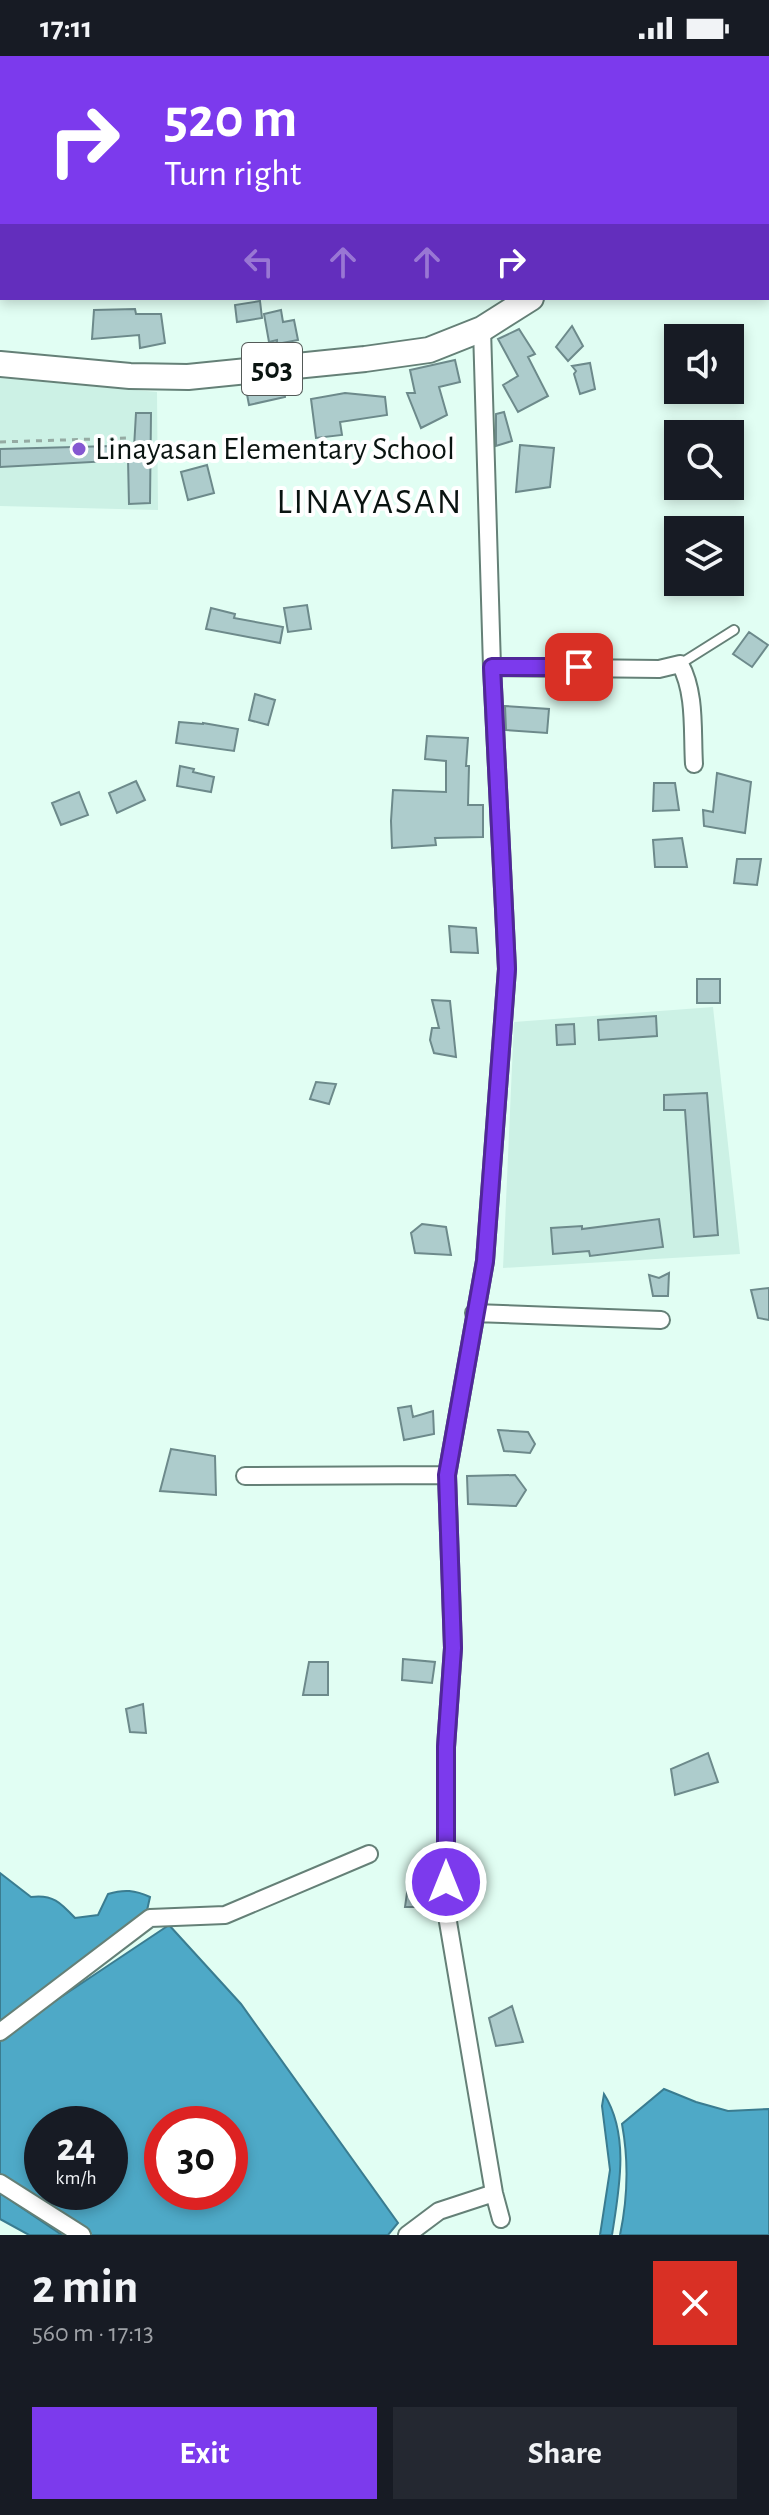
<!DOCTYPE html>
<meta charset="utf-8">
<style>
:root{--surface:#171b24;--page:#242831;--text:#f1f3f6;--muted:#9ea1a6;--accent:#7c3aed}
body{margin:0;font-family:"Alegreya Sans",sans-serif;background:var(--page);color:var(--text);height:100vh;display:flex;flex-direction:column;font-size:30px;white-space:nowrap}
*{box-sizing:border-box;margin:0}
p{font-size:26px;color:var(--muted)}
.icon{flex:none;width:44px;height:44px;fill:none;stroke:currentColor;stroke-width:2;stroke-linecap:round;stroke-linejoin:round}
.map{position:relative;height:2179px;overflow:hidden}
.drawer{display:flex;flex-direction:column;background:var(--surface);flex:1}
.drawer>*{flex:none}
.top-card{position:absolute;left:0px;top:0px;width:770px;height:244px;box-shadow:0 4px 12px #0003;background:#7c3aed;color:#fff;overflow:hidden}
.controls{position:absolute;left:664px;top:268px;display:grid;gap:16px}
.controls a{display:grid;place-items:center;width:80px;height:80px;border-radius:0px;background:var(--surface);box-shadow:0 4px 12px #0003;font-size:40px}
.speed{position:absolute;left:24px;top:2050px;display:flex;gap:16px;font-size:40px;font-weight:700;text-align:center}
.speed>*{display:grid;place-content:center;width:104px;height:104px;border-radius:50%;background:var(--surface);box-shadow:0 4px 12px #0003;line-height:1}
.speed small{font-size:20px;font-weight:400}
.speed .limit{border:12px solid #d22;background:#fff;color:#111}
.pin{position:absolute;display:grid;place-items:center;width:68px;height:68px;color:#fff;margin:-34px;border-radius:16px;box-shadow:0 4px 12px #0006}
.me{position:absolute;width:88px;margin:-44px;rotate:0deg;stroke-linejoin:round;filter:drop-shadow(0 0 6px #0008)}
.turn{display:flex;align-items:center;gap:28px;height:168px;padding:0 32px;font-size:36px}
.turn .icon{width:104px;height:104px;stroke-width:2.5}
.turn b{display:block;font-size:56px;line-height:68px}
.lanes{display:flex;align-items:center;height:76px;padding:0 32px;background:#0003;justify-content:center;gap:40px;direction:ltr}
.lanes .off{opacity:.35}
.round{display:grid;place-items:center;flex:none;width:84px;height:84px;border-radius:0px;background:var(--page)}
.overview{display:flex;align-items:center;justify-content:space-between;height:136px;padding:0 32px}
h1{font-size:48px;font-weight:700;line-height:60px}
.button{display:flex;gap:16px;margin-top:auto;padding:16px 32px}
.button a{flex:1;height:92px;border-radius:0px;background:var(--accent);color:#fff;font-size:32px;font-weight:700;line-height:92px;text-align:center}
.button a+a{background:var(--page);color:var(--text)}
.status{display:flex;justify-content:space-between;align-items:center;height:56px;padding:0 40px;background:var(--surface);direction:ltr}
.status svg{height:22px;fill:currentColor}
.map>svg:first-child{display:block}
</style>
<div class="status"><b>17:11</b><svg viewBox="0 0 49 12"><path d="M0 12V9h3v3zM5 12V6h3v6zM10 12V3h3v9zM15 12V0h3v12zM26 1h20v11H26zM47 4h2v5h-2z"/></svg></div>
<div class="map">
<svg width="769" height="2179" viewBox="0 0 769 2179">
<rect width="100%" height="100%" fill="#e1fef3"/>
<path fill="#ccf1e5" d="M0,322L157,336L158,454L0,450Z
M713,951L740,1198L503,1212L514,966Z"/>
<path fill="#4ea9c7" stroke="#3a7c90" stroke-width="2" fill-rule="evenodd" d="M0,1817L31,1841C53,1838 61,1847 75,1862L98,1859L108,1838C124,1833 135,1834 150,1841L146,1859L75,1918L0,1965Z
M169,1869L241,1948L398,2167L388,2179H85L0,2122V1985L16,1971ZM42,2068H110V2136H42ZM162,2068H230V2136H162Z
M664,2033L696,2046L728,2055L769,2053V2179H620C628,2141 629,2106 622,2068Z
M604,2038C630,2079 619,2134 612,2179H600L610,2114L602,2050Z
M0,2137L62,2179H29L0,2163Z"/>
<path fill="#adcccc" stroke="#6d8a8b" stroke-width="2" d="M260,245L262,262L237,266L235,249Z
M135,253L136,258H161L165,287L140,292L139,279L92,283L94,254Z
M281,254L283,266L294,264L298,284L277,288V284L269,286L264,258Z
M572,270L583,290L568,305L556,291Z
M519,273L535,298L528,301L548,340L518,356L503,329L518,320L498,283Z
M455,304L460,326L439,331L447,359L421,372L407,337H415L410,314Z
M590,307L595,333L580,338L574,318L576,315L572,310Z
M264,330L265,333L284,330L285,341L249,349L246,333Z
M345,337L385,341L387,359L340,366L342,379L316,382L311,343Z
M504,356L512,385L496,390V358Z
M136,357H151L150,447L129,448L128,404L0,411V393L111,390V392H134Z
M520,389L554,392L550,431L516,436Z
M207,409L214,437L188,444L181,416Z
M307,549L311,573L288,576L284,552Z
M211,552L235,558L234,562L283,571L280,587L206,573Z
M749,576L768,589L752,611L733,598Z
M255,638L275,644L268,669L249,664Z
M505,650L549,653L547,677L506,674Z
M179,666L203,668V667L238,673L234,695L176,687Z
M427,680L468,682L466,710H469L468,749H483V781L435,782L436,789L392,792L391,765L393,734L446,736V705L425,703Z
M180,710L194,713L193,716L214,721L211,736L177,730Z
M717,717L751,726L745,777L704,770L703,754L713,756Z
M136,725L145,744L117,757L109,737Z
M654,727H675L679,754L653,755Z
M79,736L88,759L61,769L52,747Z
M682,782L687,811H655L653,784Z
M737,803H761L757,829L734,827Z
M449,870L476,872L478,897L451,896Z
M697,923H720V947H697Z
M432,944L450,945L456,1001L434,997L430,984L432,972H439Z
M656,960L657,980L599,984L598,964Z
M574,968L575,988L557,989L556,969Z
M316,1026L336,1028L329,1048L310,1043Z
M707,1037L718,1179L694,1181L685,1054H664V1039Z
M659,1163L663,1191L590,1200L589,1195L553,1198L551,1172L582,1170V1173Z
M422,1168L446,1171L451,1199L415,1197L411,1177Z
M669,1217L668,1240H653L649,1219L659,1222Z
M769,1232V1264L758,1262L751,1234Z
M411,1350L413,1361L433,1355L434,1378L404,1384L398,1352Z
M498,1374L528,1376L535,1388L530,1397L504,1395Z
M171,1393L215,1400L216,1439L160,1435Z
M515,1419L526,1434L516,1450L468,1448L467,1420Z
M403,1603L435,1606L432,1627L402,1624Z
M309,1606H328V1639H303Z
M143,1648L146,1677L130,1676L126,1653Z
M708,1697L718,1726L675,1739L671,1713Z
M408,1830L430,1831L431,1851H405Z
M512,1950L523,1986L496,1990L489,1962Z"/>
<g fill="none" stroke-linecap="round" stroke-linejoin="round">
<g stroke="#658077" stroke-width="12">
<path id="service" d="M768,87L769,88
M680,608L734,574"/>
</g>
<g stroke="#658077" stroke-width="20">
<path id="minor" d="M482,273L492,611L507,913L485,1205L447,1419L453,1592L446,1691V1854L494,2137L501,2163
M492,611L659,613L680,608C696,637 692,675 694,708
M474,1257L661,1264
M245,1420L447,1419
M0,1976L150,1862L225,1859L369,1798
M0,2127L82,2179
M407,2179L439,2155L494,2137"/>
</g>
<g stroke="#658077" stroke-width="28">
<path id="primary" d="M766,2L768,0
M0,308L130,320L188,321L365,303L429,294L482,273L531,242"/>
</g>
<path stroke="#95aba3" stroke-width="3" stroke-dasharray="6 6" stroke-linecap="butt" d="M0,386L126,382"/>
<use href="#service" stroke="#fff" stroke-width="8"/>
<use href="#minor" stroke="#fff" stroke-width="16"/>
<use href="#primary" stroke="#fff" stroke-width="24"/>
</g>
<g fill="none" stroke-linecap="round" stroke-linejoin="round">
<g stroke="#51269a" stroke-width="20">
<path id="route" d="M446,1826V1691L453,1592L447,1419L485,1205L507,913L492,611H579"/>
</g>
<use href="#route" stroke="#7c3aed" stroke-width="14"/>
</g>
<circle fill="#8558d1" stroke="#fff" stroke-width="3" cx="79" cy="393" r="8"/>
<g text-anchor="middle" dominant-baseline="central" stroke-width="8" stroke-linejoin="round" paint-order="stroke">
<rect fill="#fff" stroke="#545a58" stroke-width="2" x="242" y="287" width="60" height="52" rx="6"/>
<g font-size="30" font-weight="bold" fill="#0a1411">
<text x="272" y="313">503</text>
</g>
<g font-size="32" fill="#0a1411" stroke="#fff" text-anchor="start">
<text x="95" y="393">Linayasan Elementary School</text>
</g>
<g font-size="36" letter-spacing="2" fill="#0a1411" stroke="#fff">
<text x="370" y="446">LINAYASAN</text>
</g>
</g>
</svg>
<div class="controls">
<a><svg class="icon" aria-label="sound" viewBox="0 0 24 24"><path d="M4 9h4l5-4v14l-5-4H4zM17 9q2 3 0 6"/></svg></a>
<a><svg class="icon" aria-label="search" viewBox="0 0 24 24"><circle cx="10" cy="10" r="6"/><path d="M15 15l6 6"/></svg></a>
<a><svg class="icon" aria-label="layers" viewBox="0 0 24 24"><path d="M12 4l9 5-9 5-9-5zM3 14l9 5 9-5"/></svg></a>
</div>
<div class="speed"><div>24<small>km/h</small></div><div class="limit">30</div></div>
<div class="pin" style="left:579px;top:611px;background:#d93025"><svg class="icon" aria-label="arrive" viewBox="0 0 24 24"><path d="M6 21V4h12l-3 4 3 4H6"/></svg></div>
<svg class="me" style="left:446px;top:1826px" viewBox="-20 -20 40 40"><circle r="17" fill="#7c3aed" stroke="#fff" stroke-width="3"/><path d="M0-11L8 9 0 5-8 9z" fill="#fff"/></svg>
<div class="top-card">
<div class="turn"><svg class="icon" aria-label="right" viewBox="0 0 24 24"><path d="M7 20v-9h11M14 6l5 5-5 5"/></svg><div><b>520 m</b>Turn right</div></div>
<div class="lanes"><svg class="icon off" aria-label="left" viewBox="0 0 24 24"><path d="M17 20v-9H6M10 6l-5 5 5 5"/></svg><svg class="icon off" aria-label="ahead" viewBox="0 0 24 24"><path d="M12 20V5M6 11l6-6 6 6"/></svg><svg class="icon off" aria-label="ahead" viewBox="0 0 24 24"><path d="M12 20V5M6 11l6-6 6 6"/></svg><svg class="icon" aria-label="right" viewBox="0 0 24 24"><path d="M7 20v-9h11M14 6l5 5-5 5"/></svg></div>
</div>
</div>
<section class="drawer">
<div class="overview"><div><h1>2 min</h1><p>560 m · 17:13</p></div><a class="round" style="background:#d93025;color:#fff"><svg class="icon" aria-label="close" viewBox="0 0 24 24"><path d="M6 6l12 12M18 6L6 18"/></svg></a></div>
<div class="button"><a>Exit</a><a>Share</a></div>
</section>
